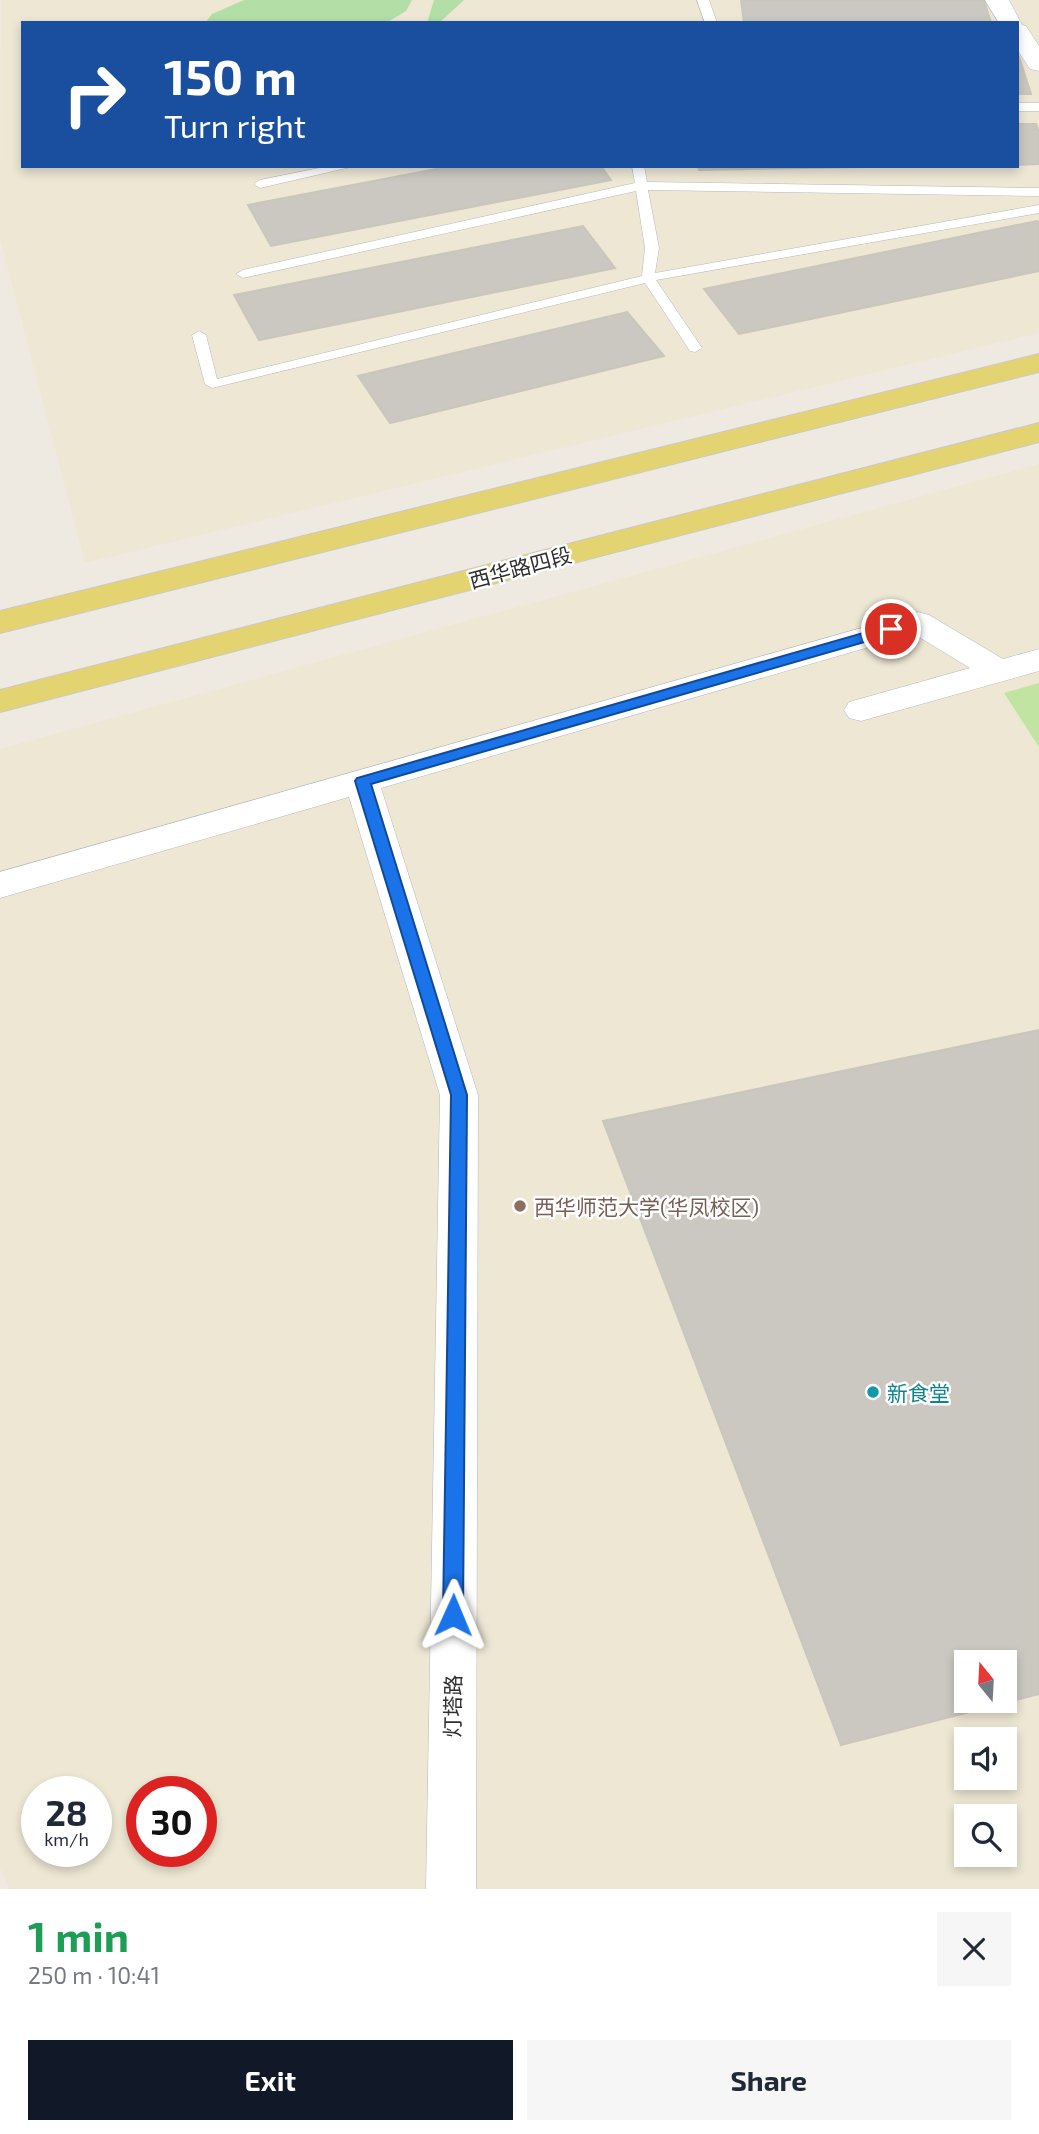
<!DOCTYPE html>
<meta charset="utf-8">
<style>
:root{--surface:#fff;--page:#f6f6f7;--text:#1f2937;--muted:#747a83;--accent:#111827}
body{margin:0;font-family:"Exo 2","Noto Sans SC",sans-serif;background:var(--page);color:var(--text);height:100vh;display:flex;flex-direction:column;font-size:26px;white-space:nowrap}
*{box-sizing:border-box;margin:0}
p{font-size:23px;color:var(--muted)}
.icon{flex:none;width:38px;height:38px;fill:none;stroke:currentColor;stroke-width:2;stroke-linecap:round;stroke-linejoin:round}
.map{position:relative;height:1889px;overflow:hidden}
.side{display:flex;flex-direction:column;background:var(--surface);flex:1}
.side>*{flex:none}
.hud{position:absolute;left:21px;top:21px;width:998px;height:147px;border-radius:0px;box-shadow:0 4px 10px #0003;background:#1a4fa0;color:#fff;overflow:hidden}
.needle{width:46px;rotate:342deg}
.buttons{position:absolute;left:954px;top:1650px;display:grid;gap:14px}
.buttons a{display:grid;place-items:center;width:63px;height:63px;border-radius:0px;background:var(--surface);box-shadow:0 4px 10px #0003;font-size:35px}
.speed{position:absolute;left:21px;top:1776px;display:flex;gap:14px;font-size:35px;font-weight:700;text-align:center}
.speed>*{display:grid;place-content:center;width:91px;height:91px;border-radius:50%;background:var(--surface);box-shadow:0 4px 10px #0003;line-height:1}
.speed small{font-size:18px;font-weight:400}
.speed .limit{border:10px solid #d22;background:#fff;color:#111}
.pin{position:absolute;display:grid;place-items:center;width:60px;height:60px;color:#fff;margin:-30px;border:4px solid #fff;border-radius:50%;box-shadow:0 2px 7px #0007}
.me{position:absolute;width:77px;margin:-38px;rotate:1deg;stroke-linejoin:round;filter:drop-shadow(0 0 5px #0008)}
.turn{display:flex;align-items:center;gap:24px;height:147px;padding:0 28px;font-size:32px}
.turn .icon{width:91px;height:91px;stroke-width:2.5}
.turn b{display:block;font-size:49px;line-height:60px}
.round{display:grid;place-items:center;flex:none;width:74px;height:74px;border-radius:0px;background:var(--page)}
.headline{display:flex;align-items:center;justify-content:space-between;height:119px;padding:0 28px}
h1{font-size:42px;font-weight:700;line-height:52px;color:#1e9e55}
.button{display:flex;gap:14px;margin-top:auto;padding:14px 28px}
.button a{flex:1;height:80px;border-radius:0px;background:var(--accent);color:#fff;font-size:28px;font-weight:700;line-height:80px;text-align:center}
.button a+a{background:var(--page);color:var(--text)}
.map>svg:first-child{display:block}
</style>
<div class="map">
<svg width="1039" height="1889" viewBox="0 0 1039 1889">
<rect width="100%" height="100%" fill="#eeeae2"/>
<path fill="#ede7d4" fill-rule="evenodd" d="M1,0H1039V333L85,563L0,238ZM23,23H1017V166H23Z
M1039,464V1889H10L0,1868V749ZM966,1662H1004V1701H966ZM966,1740H1004V1778H966ZM37,1792H96V1852H37ZM142,1792H201V1852H142ZM966,1816H1004V1855H966Z"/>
<path fill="#b3dea5" d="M244,0H412L406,11L386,23H205L212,14Z
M434,0H464L439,23H427Z"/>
<path fill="#c2e4a2" d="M1039,683V747L1004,693Z"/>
<path fill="#cac8c0" stroke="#c9c6bc" stroke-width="2" fill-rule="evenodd" d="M741,0H984L991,23H744Z
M1017,57H1019L1031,94H1017Z
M1017,124H1036L1039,133V164L1017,165Z
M452,166H601L611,180L271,246L248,205Z
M698,166H922L699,170Z
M1037,221L1039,223V271L739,334L704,289Z
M583,226L615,268L259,340L234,295Z
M627,312L664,356L390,423L358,376Z
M1039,1030V1694L841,1745L603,1121ZM966,1662H1004V1701H966Z"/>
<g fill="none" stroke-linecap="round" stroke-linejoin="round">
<g stroke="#b6b7c0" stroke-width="1">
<path id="lane" d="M697,0H709L717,23H705Z
M1017,103H1039V111H1017Z
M329,166H355L260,188L254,184L260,180Z
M632,166H644L647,182L1039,188V196L648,190L659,248L655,273L1039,205V213L656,280L702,348L695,352L690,351L645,283L212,388L205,384L192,335L199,331L206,335L217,379L642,276L645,248L636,191L243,278L236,274L243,270L635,183Z"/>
</g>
<g stroke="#b6b7c0" stroke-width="1">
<path id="street" d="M985,0H1009L1022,25L1026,26L1039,46V71L1030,69L1017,49V23H999Z
M918,612L929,615L1003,659L1039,649V671L861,721L849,718L844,710L849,702L970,668L914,634L381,788L478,1095L476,1889H426L440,1095L349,797L0,898V872Z"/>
</g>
<g stroke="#c9c9c9" stroke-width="2">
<path id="primary" d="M1039,354V372L0,633V611Z
M1039,423V442L0,712V690Z"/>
</g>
<use href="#lane" fill="#fff" fill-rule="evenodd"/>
<use href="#street" fill="#fff" fill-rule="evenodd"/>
<use href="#primary" fill="#e4d471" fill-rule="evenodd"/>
</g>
<path fill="#1a73e8" stroke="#114b97" stroke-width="2" d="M891,625L898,629L896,633L371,784L467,1095L463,1615L460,1621L453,1624L446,1621L443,1615L451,1095L355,781L357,778Z"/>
<circle fill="#8d6e63" stroke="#fff" stroke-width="2.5" cx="520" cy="1206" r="7"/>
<circle fill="#0f9aa8" stroke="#fff" stroke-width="2.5" cx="873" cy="1392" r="7"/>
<g text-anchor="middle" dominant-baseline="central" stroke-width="5" stroke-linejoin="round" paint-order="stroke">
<g font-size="21" fill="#2e2e2e" stroke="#fff">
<text transform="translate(520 567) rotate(-15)">西华路四段</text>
<text transform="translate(452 1706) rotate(-89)">灯塔路</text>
</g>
<g font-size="21" fill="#785e54" stroke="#fff" text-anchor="start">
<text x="534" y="1206">西华师范大学(华凤校区)</text>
</g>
<g font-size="21" fill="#0d838f" stroke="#fff" text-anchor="start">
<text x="887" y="1392">新食堂</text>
</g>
</g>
</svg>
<div class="buttons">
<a><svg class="needle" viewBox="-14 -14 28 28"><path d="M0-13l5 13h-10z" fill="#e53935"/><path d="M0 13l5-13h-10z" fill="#747a83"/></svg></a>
<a><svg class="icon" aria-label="sound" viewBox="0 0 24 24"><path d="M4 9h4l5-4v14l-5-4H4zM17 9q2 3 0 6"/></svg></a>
<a><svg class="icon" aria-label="search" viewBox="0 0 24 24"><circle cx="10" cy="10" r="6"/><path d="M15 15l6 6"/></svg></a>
</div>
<div class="speed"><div>28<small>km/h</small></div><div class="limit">30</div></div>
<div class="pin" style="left:891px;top:629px;background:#d93025"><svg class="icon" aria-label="arrive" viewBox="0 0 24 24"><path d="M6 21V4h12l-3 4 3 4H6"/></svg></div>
<svg class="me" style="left:453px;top:1615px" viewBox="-20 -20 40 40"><path d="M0-17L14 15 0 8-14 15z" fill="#1a73e8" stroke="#fff" stroke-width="4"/></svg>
<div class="hud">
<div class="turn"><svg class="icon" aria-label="right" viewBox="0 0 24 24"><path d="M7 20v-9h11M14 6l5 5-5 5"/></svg><div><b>150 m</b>Turn right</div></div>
</div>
</div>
<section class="side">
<div class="headline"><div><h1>1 min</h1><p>250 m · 10:41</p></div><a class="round"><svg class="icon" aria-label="close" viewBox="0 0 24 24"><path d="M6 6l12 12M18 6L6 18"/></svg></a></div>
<div class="button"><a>Exit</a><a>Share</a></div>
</section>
